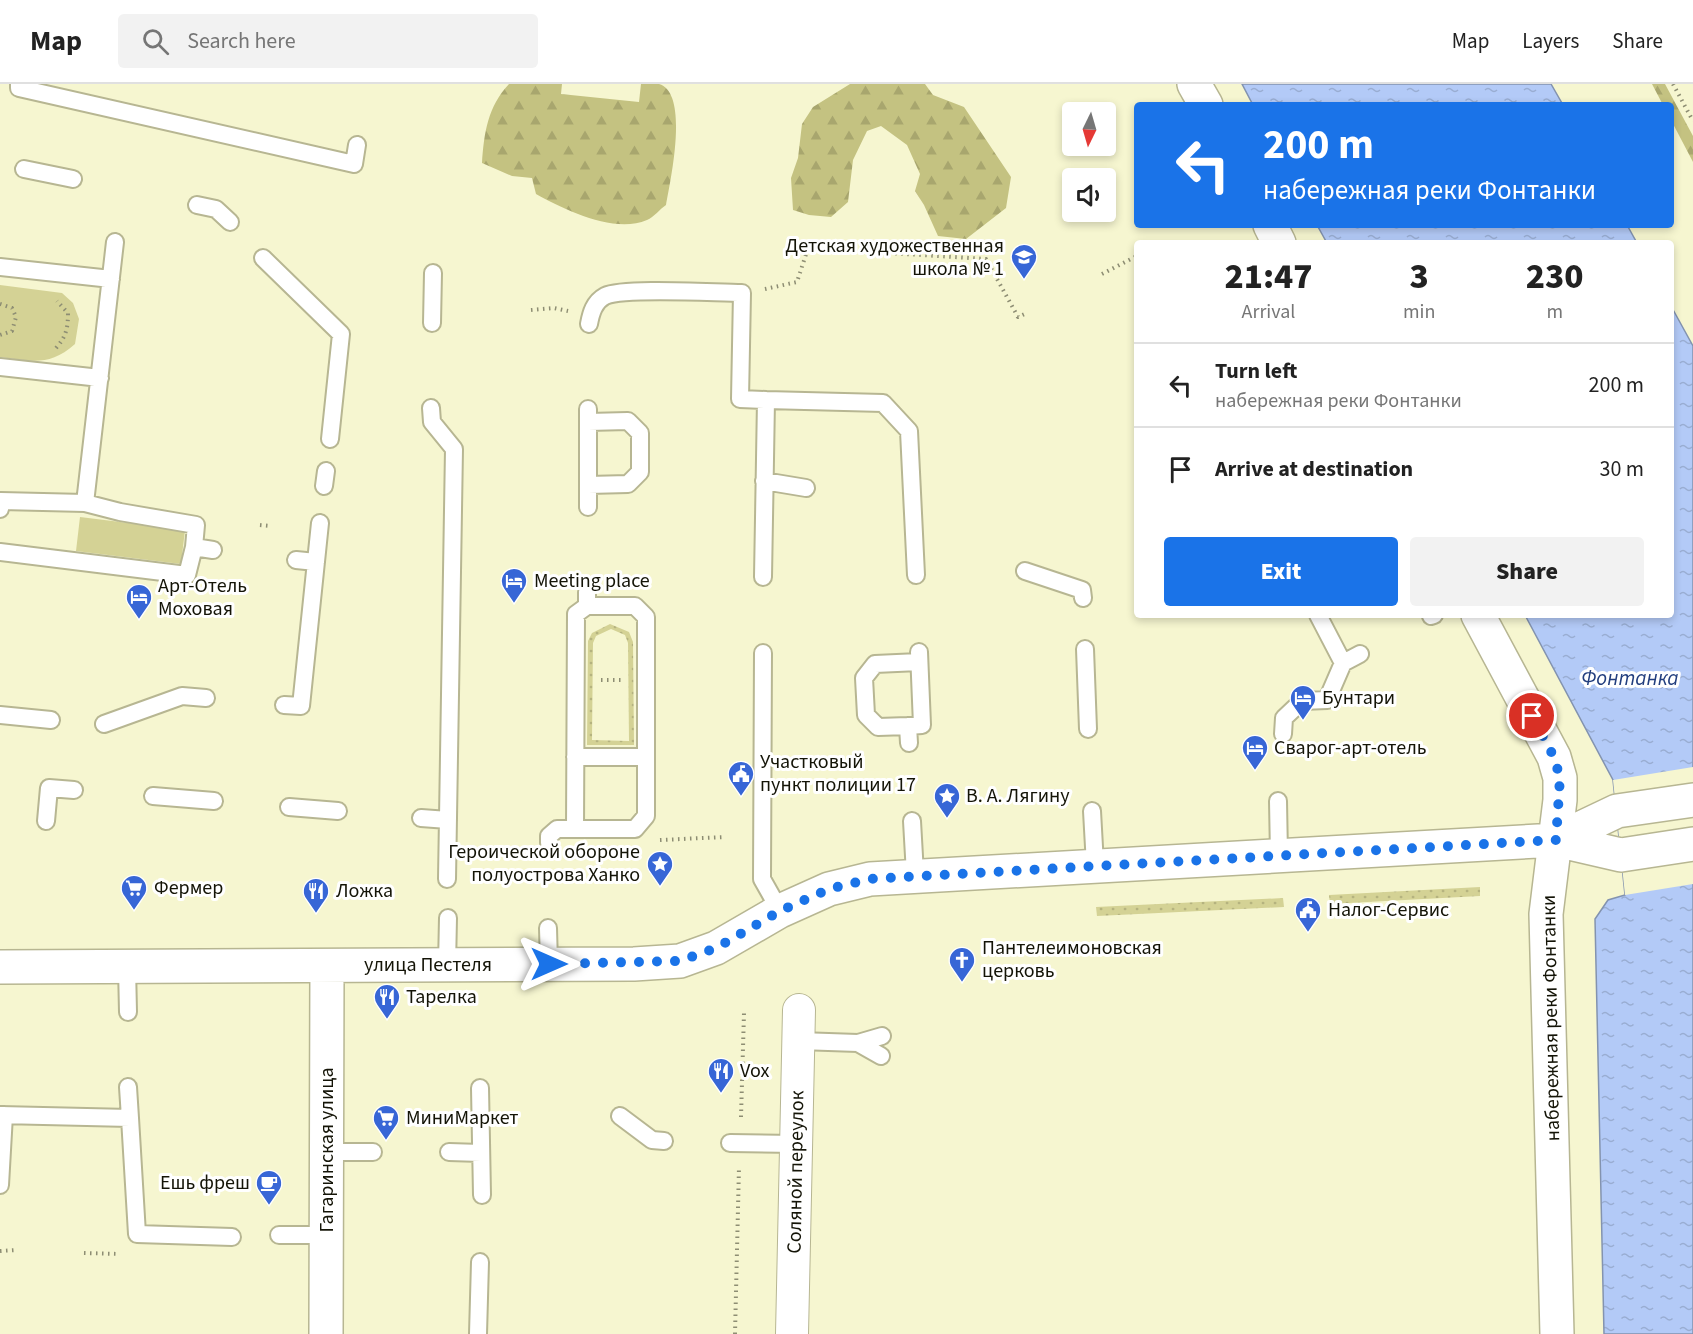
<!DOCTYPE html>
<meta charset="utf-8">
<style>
:root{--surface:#fff;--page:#f2f2f2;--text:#222;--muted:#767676;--line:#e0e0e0;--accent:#1a73e8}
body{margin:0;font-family:"Source Sans 3",sans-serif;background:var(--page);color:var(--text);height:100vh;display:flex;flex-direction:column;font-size:22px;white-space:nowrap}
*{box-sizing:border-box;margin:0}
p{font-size:20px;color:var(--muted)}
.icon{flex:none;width:33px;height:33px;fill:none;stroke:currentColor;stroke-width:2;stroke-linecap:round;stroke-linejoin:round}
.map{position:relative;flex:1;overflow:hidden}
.side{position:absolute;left:1134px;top:156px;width:540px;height:378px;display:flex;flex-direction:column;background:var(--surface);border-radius:6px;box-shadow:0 3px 9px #0003}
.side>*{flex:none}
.top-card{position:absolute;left:1134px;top:18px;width:540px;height:126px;border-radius:6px;box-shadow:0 3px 9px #0003;background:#1a73e8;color:#fff;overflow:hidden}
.needle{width:39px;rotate:185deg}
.fabs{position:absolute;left:1062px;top:18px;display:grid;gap:12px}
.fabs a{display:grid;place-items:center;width:54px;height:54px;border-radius:6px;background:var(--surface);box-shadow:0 3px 9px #0003;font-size:30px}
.pin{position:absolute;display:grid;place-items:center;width:51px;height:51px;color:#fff;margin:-26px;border:3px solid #fff;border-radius:50%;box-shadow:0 2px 6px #0007}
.me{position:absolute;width:66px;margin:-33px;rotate:90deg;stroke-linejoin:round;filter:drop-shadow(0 0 4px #0008)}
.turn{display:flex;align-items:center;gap:21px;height:126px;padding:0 30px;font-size:27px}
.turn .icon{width:78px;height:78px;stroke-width:2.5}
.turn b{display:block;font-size:42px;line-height:51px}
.eta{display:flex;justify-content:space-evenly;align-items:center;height:102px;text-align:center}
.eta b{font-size:36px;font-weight:800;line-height:42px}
.button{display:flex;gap:12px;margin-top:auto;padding:12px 30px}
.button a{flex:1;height:69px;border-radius:6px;background:var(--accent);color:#fff;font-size:24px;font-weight:800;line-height:69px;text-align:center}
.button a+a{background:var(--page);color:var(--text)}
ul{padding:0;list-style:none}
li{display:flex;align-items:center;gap:18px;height:84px;padding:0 30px;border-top:2px solid var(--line)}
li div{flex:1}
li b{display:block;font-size:22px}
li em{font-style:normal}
header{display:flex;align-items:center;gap:36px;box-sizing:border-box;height:84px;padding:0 30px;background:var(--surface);border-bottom:2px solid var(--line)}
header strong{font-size:28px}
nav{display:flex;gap:33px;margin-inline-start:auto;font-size:21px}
.search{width:420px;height:54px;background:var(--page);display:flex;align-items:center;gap:15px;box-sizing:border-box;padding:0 21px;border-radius:6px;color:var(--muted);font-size:22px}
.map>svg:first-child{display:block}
</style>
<header>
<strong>Map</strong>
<div class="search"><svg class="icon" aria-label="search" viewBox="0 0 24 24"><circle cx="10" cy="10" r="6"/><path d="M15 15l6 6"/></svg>Search here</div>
<nav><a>Map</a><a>Layers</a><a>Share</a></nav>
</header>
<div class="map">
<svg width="1693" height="1250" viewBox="0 0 1693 1250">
<defs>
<pattern id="grass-dots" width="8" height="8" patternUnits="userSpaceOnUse" patternTransform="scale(1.5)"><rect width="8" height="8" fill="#d4d295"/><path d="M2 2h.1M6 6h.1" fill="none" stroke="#b5b37f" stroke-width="1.8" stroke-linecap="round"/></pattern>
<pattern id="forest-firs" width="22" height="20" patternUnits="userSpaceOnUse" patternTransform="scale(1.5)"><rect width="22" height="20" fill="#c4c281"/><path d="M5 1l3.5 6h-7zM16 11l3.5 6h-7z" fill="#a8a66e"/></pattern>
<pattern id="water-ripples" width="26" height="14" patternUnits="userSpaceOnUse" patternTransform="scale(1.5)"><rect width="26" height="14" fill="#b3caf7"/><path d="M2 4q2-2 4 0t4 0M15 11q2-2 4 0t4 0" fill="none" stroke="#99add2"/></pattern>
</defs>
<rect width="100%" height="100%" fill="#f6f6d0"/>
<path fill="url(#grass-dots)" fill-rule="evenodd" d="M610,540L629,548L633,558L634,661H587L588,557L592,549ZM611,545L625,551L628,559L629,657L592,656L593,559L596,552Z
M1480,803V812L1330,820L1329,811Z
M1283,814L1284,823L1097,832L1096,823Z"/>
<path fill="url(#forest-firs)" d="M509,0H562L561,10L639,18L641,0C646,0 654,0 659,0C690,9 670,98 666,121C660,125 654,133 647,136C614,150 565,126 536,110L532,94L512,92L482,79C484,49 488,22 509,0Z
M850,0H925L933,11L964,23L1011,93L1006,124L966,155L938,152L924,121L915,107L920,90L907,61L881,42L867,47L853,76L848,118L831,133L809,131L793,126L791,94L798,74L802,40L813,23Z
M1652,0H1665L1693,52V78L1671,36V21H1663Z"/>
<path fill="#d4d295" d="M0,201L62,209L73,219L79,235L75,260C49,283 32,277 0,273Z
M80,433L185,446L181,480L76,467Z"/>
<path fill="url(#water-ripples)" stroke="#8393af" stroke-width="1.5" d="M1242,0H1551L1563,21H1253Z
M1317,141H1627L1637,159H1327Z
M1671,222L1693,262V1250H1604L1595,835L1608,816L1625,811L1613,696L1525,531H1671Z"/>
<path fill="#f6f6d0" d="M1693,683V800L1625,811L1613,696Z"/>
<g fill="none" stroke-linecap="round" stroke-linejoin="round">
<g stroke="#b7b692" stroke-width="20">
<path id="lane" d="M19,0V4L354,80L357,61
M24,85L73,95
M197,121L216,125L230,138
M263,174L341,250L330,355
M0,183L111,195
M432,239L433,189
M589,240C591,229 594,218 605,212C624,203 716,209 742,209L740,315L766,316
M0,283L100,294
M431,324L432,338L454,365L447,795
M764,397L806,404
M588,401L628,400L640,388V349L628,337L588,338
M324,402L326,387
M85,419L120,428L196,441L194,463
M588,423V325
M0,425L1,417L85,419L115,158
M0,468L187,491L194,463L213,466
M296,476L316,478
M1025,487L1082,506L1083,514
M763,493L766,316L883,319L909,347L916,491
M1318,531L1343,579
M1431,532L1434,531
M1085,565L1088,645
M763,569L762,795L780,827
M284,621L301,622L320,439
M0,631L51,636
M104,640L182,612L206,614
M908,642L878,643L866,631L864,594L875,580L919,578
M1283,650L1284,634L1302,617L1327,616L1343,579L1360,570
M909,659L908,642L922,641L919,568
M575,673H646
M153,712L214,717
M1278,717L1279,771
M289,723L338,727
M1092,727L1095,781
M421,734L448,736
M46,737L49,704L74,706
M912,737L915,790
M575,745L576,530L587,522V508
M549,759V752L557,745H635L646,732V533L635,522H587
M548,844L549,880
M447,881L448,834
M127,883L128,928
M799,957L858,959
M881,972L858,959L882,952
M128,1003L130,1034
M480,1004L482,1111
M0,1031L130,1034L137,1150L232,1153
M620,1032L652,1056L664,1057
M730,1059L796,1060
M327,1068H373
M449,1068L481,1069
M0,1101L4,1031
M279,1151H327
M478,1250L480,1178"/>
</g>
<g stroke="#b7b692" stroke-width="34">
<path id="street" d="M792,1250L799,926"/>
</g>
<g stroke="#b7b692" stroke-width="36">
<path id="secondary" d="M1194,0L1206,21
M1270,141L1279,159
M1478,531L1554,673L1560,694V716L1546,830L1557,1250
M1556,756L1617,727L1693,716
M0,883L634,880L680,877L716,864L780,827L829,805L870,795L1556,756L1621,771L1693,760
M326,1250L327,882"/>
</g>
<path stroke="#8d8d73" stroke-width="4" stroke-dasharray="1.5 4.5" stroke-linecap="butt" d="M1673,0L1693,37
M1102,190L1137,172
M765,205L797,198L808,164L986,175L1018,233L1027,229
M0,220L12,224L16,233L12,247L0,251
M531,226L554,224L568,227
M56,264C66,253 68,244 68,229L57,217
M260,441L271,442
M601,596H621
M660,756L725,753
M741,1033L744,929
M0,1167L16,1166
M84,1169L120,1170
M735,1250L739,1083"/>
<use href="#lane" stroke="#fff" stroke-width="16"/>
<use href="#street" stroke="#fff" stroke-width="32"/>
<use href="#secondary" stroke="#fff" stroke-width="33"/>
</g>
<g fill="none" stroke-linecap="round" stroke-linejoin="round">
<path stroke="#1a73e8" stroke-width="10" stroke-dasharray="0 18" d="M549,880L680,877L716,864L780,827L829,805L870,795L1556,756L1560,694L1554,673L1532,632"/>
</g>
<defs>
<g id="school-pin" transform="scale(1.35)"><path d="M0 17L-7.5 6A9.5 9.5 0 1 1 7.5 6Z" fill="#3766d6" stroke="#fff"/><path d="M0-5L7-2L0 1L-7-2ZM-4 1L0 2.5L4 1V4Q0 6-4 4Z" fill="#fff"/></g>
<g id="hotel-pin" transform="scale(1.35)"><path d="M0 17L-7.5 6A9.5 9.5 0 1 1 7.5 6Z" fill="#3766d6" stroke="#fff"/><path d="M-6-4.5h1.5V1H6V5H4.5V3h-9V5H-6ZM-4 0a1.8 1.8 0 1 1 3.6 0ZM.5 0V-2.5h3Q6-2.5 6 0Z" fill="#fff"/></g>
<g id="civic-pin" transform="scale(1.35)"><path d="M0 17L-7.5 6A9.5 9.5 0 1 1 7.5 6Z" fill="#3766d6" stroke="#fff"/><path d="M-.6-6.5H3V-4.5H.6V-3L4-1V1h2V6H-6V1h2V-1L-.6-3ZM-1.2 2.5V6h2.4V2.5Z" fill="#fff"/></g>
<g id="sight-pin" transform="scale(1.35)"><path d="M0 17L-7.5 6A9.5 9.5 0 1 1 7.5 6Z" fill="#3766d6" stroke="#fff"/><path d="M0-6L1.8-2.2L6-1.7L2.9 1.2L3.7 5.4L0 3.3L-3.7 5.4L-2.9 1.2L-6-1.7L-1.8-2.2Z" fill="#fff"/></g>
<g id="supermarket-pin" transform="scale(1.35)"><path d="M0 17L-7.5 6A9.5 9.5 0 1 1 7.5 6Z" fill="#3766d6" stroke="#fff"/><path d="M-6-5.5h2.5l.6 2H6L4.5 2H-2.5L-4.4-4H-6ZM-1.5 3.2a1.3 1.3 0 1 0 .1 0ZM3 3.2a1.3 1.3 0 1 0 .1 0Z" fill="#fff"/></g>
<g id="restaurant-pin" transform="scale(1.35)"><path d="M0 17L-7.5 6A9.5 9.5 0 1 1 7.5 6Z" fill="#3766d6" stroke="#fff"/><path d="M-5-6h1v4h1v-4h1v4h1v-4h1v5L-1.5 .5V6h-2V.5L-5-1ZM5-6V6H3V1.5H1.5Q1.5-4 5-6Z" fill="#fff"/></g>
<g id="church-pin" transform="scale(1.35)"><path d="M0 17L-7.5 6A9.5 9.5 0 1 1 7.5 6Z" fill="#3766d6" stroke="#fff"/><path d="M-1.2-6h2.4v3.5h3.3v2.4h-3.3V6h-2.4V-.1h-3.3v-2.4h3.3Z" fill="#fff"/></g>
<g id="cafe-pin" transform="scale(1.35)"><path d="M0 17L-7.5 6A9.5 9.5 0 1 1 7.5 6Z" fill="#3766d6" stroke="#fff"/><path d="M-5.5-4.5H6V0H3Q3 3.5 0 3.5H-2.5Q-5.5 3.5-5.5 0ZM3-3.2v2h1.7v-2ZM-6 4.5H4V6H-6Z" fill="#fff"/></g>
</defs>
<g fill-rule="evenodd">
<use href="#school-pin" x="1024" y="173"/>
<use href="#hotel-pin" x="514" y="497"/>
<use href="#hotel-pin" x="139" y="513"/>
<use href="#hotel-pin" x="1303" y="614"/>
<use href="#hotel-pin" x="1255" y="664"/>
<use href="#civic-pin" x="741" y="690"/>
<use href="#sight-pin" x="947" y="712"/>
<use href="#sight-pin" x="660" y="780"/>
<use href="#supermarket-pin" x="134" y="804"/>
<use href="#restaurant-pin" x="316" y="807"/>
<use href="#civic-pin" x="1308" y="826"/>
<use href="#church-pin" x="962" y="876"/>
<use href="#restaurant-pin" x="387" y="913"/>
<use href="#restaurant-pin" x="721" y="987"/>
<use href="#supermarket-pin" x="386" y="1034"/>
<use href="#cafe-pin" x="269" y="1099"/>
</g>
<g text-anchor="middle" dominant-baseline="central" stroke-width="6" stroke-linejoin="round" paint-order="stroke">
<g font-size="20" fill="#141407" stroke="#fff" text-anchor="start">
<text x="1004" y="162" text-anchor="end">Детская художественная<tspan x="1004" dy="23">школа № 1</tspan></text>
<text x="534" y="497">Meeting place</text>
<text x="158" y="502">Арт-Отель<tspan x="158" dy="23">Моховая</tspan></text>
<text x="1322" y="614">Бунтари</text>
<text x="1274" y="664">Сварог-арт-отель</text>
<text x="760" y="678">Участковый<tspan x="760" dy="23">пункт полиции 17</tspan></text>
<text x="966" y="712">В. А. Лягину</text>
<text x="640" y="768" text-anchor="end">Героической обороне<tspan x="640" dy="23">полуострова Ханко</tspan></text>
<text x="154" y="804">Фермер</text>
<text x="336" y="807">Ложка</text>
<text x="1328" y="826">Налог-Сервис</text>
<text x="982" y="864">Пантелеимоновская<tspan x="982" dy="23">церковь</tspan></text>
<text x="406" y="913">Тарелка</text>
<text x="740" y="987">Vox</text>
<text x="406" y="1034">МиниМаркет</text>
<text x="250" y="1099" text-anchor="end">Ешь фреш</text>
</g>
<g font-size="20" fill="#141407" stroke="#fff">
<text x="428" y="881">улица Пестеля</text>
<text transform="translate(1551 934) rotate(-91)">набережная реки Фонтанки</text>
<text transform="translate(327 1066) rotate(-90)">Гагаринская улица</text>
<text transform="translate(796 1088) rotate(-89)">Соляной переулок</text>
</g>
<g font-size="21" font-style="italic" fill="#223e7e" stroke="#fff">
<text x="1630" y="594">Фонтанка</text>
</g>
</g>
</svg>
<div class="fabs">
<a><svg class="needle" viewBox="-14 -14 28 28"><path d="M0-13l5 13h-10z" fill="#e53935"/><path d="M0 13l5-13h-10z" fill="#767676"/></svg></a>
<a><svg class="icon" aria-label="sound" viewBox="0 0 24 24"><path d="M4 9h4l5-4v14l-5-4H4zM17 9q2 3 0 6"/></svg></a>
</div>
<div class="pin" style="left:1532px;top:632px;background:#d93025"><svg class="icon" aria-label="arrive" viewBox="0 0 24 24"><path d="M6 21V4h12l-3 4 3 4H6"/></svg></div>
<svg class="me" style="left:549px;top:880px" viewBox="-20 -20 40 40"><path d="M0-17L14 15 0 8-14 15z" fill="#1a73e8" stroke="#fff" stroke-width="4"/></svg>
<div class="top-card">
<div class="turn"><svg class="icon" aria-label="left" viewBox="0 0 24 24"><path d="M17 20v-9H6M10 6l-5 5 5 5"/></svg><div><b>200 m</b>набережная реки Фонтанки</div></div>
</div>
<section class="side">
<div class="eta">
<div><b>21:47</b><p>Arrival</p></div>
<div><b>3</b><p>min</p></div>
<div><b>230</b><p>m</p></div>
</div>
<ul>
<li><svg class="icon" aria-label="left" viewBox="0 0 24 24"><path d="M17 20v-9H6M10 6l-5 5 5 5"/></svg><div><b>Turn left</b><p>набережная реки Фонтанки</p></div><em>200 m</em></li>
<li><svg class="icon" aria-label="arrive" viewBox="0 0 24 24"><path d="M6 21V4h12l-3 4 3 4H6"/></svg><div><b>Arrive at destination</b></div><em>30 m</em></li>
</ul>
<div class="button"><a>Exit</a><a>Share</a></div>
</section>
</div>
